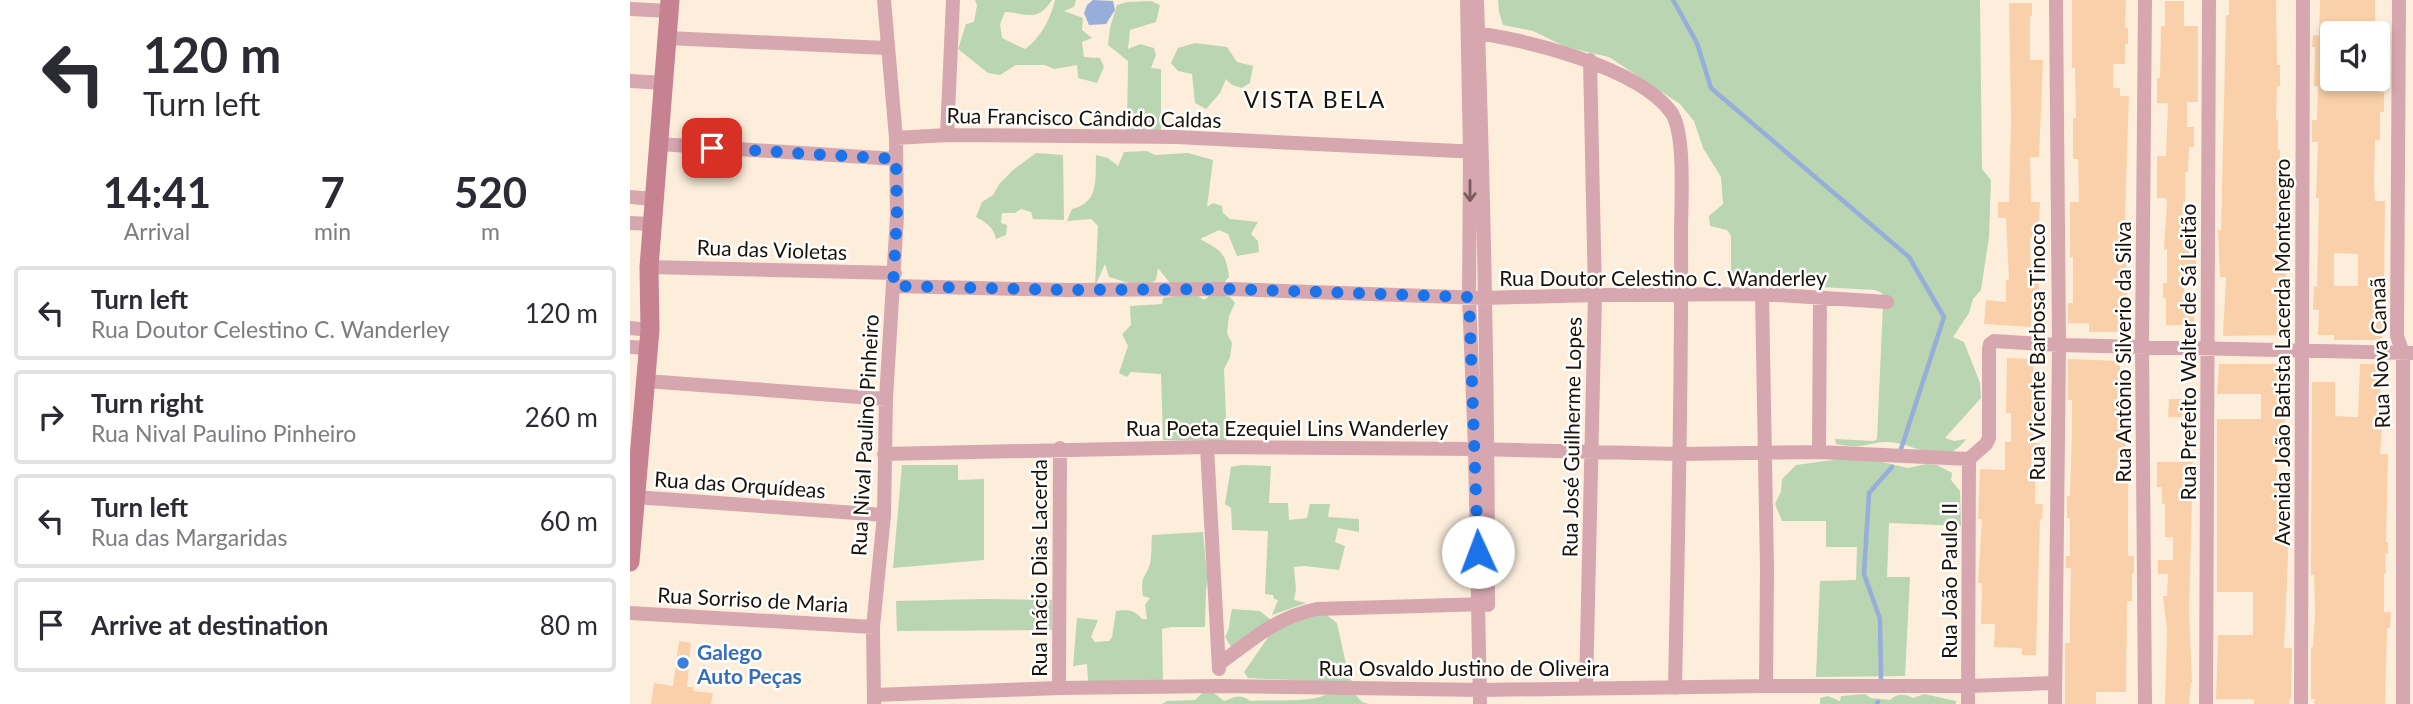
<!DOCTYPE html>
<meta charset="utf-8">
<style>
:root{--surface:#fff;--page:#f2f2f3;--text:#2b2b33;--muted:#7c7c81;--line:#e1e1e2}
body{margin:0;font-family:Lato,sans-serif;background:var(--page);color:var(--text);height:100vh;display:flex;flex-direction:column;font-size:26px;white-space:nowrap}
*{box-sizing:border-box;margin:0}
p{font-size:23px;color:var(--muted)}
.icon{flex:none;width:38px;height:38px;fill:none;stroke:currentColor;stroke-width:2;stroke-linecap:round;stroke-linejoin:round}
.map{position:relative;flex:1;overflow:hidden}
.sheet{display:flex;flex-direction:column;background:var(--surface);width:630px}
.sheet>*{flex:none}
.hud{background:#fff;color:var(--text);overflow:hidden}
.controls{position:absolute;left:1690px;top:21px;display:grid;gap:14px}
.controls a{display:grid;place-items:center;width:70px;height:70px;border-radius:7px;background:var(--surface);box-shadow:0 4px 10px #0003;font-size:35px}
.pin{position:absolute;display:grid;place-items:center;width:60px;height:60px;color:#fff;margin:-30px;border-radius:14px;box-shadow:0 4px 10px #0006}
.me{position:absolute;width:77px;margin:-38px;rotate:358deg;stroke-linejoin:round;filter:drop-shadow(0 0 5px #0008)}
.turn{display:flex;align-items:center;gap:24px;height:147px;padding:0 28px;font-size:32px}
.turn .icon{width:91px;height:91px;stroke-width:2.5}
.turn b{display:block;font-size:49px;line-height:60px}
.eta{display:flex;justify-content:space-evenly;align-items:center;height:119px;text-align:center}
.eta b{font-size:42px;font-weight:700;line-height:49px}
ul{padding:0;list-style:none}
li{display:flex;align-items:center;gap:21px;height:94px;margin:0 14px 10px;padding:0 14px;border:4px solid var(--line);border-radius:7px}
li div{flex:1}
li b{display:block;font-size:26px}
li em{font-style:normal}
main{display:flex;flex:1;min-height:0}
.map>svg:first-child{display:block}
</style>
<main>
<section class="sheet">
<div class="hud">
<div class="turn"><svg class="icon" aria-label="left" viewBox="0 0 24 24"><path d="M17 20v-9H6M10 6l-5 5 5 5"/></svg><div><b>120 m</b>Turn left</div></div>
</div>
<div class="eta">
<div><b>14:41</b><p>Arrival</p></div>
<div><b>7</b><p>min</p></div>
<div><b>520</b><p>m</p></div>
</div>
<ul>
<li><svg class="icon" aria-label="left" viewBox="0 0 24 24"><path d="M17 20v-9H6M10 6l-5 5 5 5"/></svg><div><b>Turn left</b><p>Rua Doutor Celestino C. Wanderley</p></div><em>120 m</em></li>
<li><svg class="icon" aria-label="right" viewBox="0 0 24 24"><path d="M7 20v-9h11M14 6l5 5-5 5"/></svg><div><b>Turn right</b><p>Rua Nival Paulino Pinheiro</p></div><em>260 m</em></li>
<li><svg class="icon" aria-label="left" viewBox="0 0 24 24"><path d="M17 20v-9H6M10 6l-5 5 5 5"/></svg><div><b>Turn left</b><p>Rua das Margaridas</p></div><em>60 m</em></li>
<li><svg class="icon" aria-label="arrive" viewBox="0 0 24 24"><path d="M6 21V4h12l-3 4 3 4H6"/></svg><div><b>Arrive at destination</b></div><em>80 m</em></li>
</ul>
</section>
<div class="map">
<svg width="1783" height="704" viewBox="0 0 1783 704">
<rect width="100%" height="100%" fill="#fdeedc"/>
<path fill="#b9d5b2" d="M345,0H422C407,23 398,13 375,12L370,24L372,38L395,49C410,39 421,18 425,0H446L444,7L434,11L453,18L452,30L462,38L452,42L454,57L470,58L474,67L467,83L448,78L447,65L424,69L415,65H386L370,75L358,73L328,49L336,24L344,22L347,5Z
M868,0H1350L1352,169L1361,180L1359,237L1351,290L1343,299L1339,313L1323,337L1334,342L1350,383L1351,398L1315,438L1324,441L1336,439C1313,472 1283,440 1255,442C1233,444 1231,449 1206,444L1205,439L1244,441L1247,439L1253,305L1252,293L1245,290L1190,287L1163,277L1101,284V236L1097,230L1080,226L1079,216L1093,204L1091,177L1073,148L1064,121L1050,104L979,57L936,47L903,31L873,25L869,12Z
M521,1L530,5L526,22L500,30L498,49L510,44L524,48L526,55L521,68L531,69V131L497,132L498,61L478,45L480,28L487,5L497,2Z
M565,43L597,47L607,62L623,66L620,83L612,88L602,85L596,79L590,93L576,109L565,103L562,74L548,71L541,63L548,48Z
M517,151L525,155L558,153L583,160L577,207L583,203L592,206L593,213L600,219L628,222L621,234L628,241L629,252L607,256L598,234L589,230L570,239C591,250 596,253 599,277L594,283L546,286L539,282L528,268L526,280C513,289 493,281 479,277L475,264L465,286L468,226L461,219L437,221L442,209C470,202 465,179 466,155L478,158L488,166L494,152Z
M406,153L433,155L434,220L403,219L401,212L391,209L385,213H372L371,223L377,225L376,235L366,239C363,227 357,223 346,217L352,202L363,195L370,183L383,170Z
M564,293L574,300L583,293L600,297L605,303L599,316L597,333L602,343L600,357L594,369L597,441L533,440L531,374L501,372L497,377L489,373L498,346L492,334L501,325L500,306L532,304L533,298Z
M1217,458L1248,461L1278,468L1296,464L1307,465L1322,473L1321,480L1330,491L1331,526L1259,523L1257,577H1280L1275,676L1186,677L1190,581L1226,580L1227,547H1196V521H1152L1145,504L1151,491L1152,479L1166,465Z
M272,465H328V480L354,479V560L263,568Z
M611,465L641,466L639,503H658L659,520L677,518L680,504H700L698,517L729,519V532L708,528L705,542L715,546L709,570L674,566L664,567L666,590L664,600L676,603L642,615L648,600L644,599L643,595L635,594L638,531L602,530L601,508L595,504L601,467Z
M573,532L576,563L579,571L576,590L575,627H541L532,629L533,682H458L457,664L443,666L447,618L468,620L461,637L465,642L479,641L482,637L486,611C498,609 505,610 512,619H517L515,605L520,598L513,596C510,575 515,579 520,564C522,556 521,543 522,535Z
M354,599L422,600V630L267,631L266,601Z
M602,609L630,611L641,620L601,647L595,637C601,627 599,620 602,609Z
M694,613L707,623L719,678L724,683L618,678L614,672L639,636L648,630L681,615Z
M720,689L732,702L739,704H532L537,701L565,700L574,691L580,690L594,701C604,697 611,693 620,701C640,699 686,704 700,692Z
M1235,694L1241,698L1260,700C1267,693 1275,694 1283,698L1294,694L1326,701V704H1190V698L1198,696L1210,701L1211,696Z"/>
<path fill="#97aeda" d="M463,0L483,1L485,10L476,24L459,25L454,13L457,5Z"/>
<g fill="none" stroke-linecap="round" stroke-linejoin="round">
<path stroke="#97aeda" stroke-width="4.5" d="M1043,0L1067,43L1081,88L1279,257L1314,317L1271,449
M1251,680L1250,619L1234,574L1239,493L1262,467
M1247,704L1248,702"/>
</g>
<path fill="#f9d0a9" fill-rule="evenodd" d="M1442,0H1496L1495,28H1498V44H1495V64H1483V88H1490V96H1499L1495,213L1496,234H1500V249H1496L1498,332H1459V323H1438V303H1443V257H1440V202H1449L1448,159H1443V118H1446L1445,68H1442Z
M1599,0H1646L1647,65H1650V86H1647L1646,120H1648V150H1650L1648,260H1656V279H1651L1652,335L1593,336L1596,277H1590L1588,230H1591L1596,15H1599Z
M1690,0H1745V33L1703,32V79H1749V92H1754V112H1750V140H1745L1744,182L1745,201H1755L1754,282H1746V318H1753L1752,340H1704V335H1688L1689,310H1683L1684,286L1687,287L1689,198H1686L1688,142H1682V120H1687L1688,86H1684L1685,47H1682L1683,35L1689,36ZM1704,253L1728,254V286H1704Z
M1535,1H1554V26H1568V102H1557V127H1564V147H1559L1558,172H1555V202H1553L1552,232H1559V257H1566V275H1554V309H1564V325H1536V298H1533V283H1537V249H1534L1537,202L1536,198H1527V156H1536L1538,103H1527V78H1530L1531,26H1535Z
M1379,3H1402V16H1400V60H1413L1409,157H1400L1401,202H1410L1408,236L1400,237L1401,279H1409V297H1402L1401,327L1354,324L1356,300L1376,302V280H1379L1376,218H1368V202H1379L1381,121Z
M1377,358L1403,359V387L1409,388V414H1404V443H1410L1409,459H1406L1405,504H1413L1412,519H1410L1406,655H1392V648L1364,647L1365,624H1351L1352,583H1348L1352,519H1348L1350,469L1375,470V442H1381V413H1376Z
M1438,359L1490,361V382H1501V405H1496V466H1498V556H1504V573H1502V601H1497L1496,692H1466V704H1435V643H1440V613L1441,568H1436V556H1440V518H1437V496H1440L1442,430V400H1438Z
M1589,364H1657L1655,420L1657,452H1647V489H1656L1658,557L1654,648H1662L1661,699H1659V704H1624V699H1586L1588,635H1623V592H1587V419H1631V394H1587Z
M1730,364H1752L1750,401H1754L1750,454H1758L1756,542H1758V554H1755L1756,573H1754V612H1761L1760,628H1757L1755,704H1684L1685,699H1681V648L1683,646L1685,612L1684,575H1681L1682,382H1705V416L1728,417Z
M1539,399H1561L1560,417H1538Z
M1527,462H1563L1559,612L1562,682H1561L1559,704H1535L1537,630L1533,596H1537L1538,574H1528V560H1543V537H1535V504H1532V487H1527Z
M49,641L61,643L57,687H63V691L83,693L81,704H21L24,683L43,686Z"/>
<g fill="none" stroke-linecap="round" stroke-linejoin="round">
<path stroke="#d7a7b0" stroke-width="14" d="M837,0L840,152L839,297L845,449L850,704
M847,0C854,201 858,403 858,605
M1515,0L1512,346L1515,704
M1769,0L1767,336L1773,353V704
M0,9L39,11
M838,32C892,38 1008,67 1041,112C1056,132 1051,205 1051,232C1052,384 1048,536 1045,688
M37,38L256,48
M0,81L34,83
M317,135L323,0
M266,138L317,135L546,137L848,152
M29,144L266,159
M0,197L24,199
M0,223L22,224
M19,267L265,273
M263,286L436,290L601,289L854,298L965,295L1132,294L1257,302
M1132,294L1137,569L1136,686
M0,328L20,330
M0,347L19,348
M16,381L256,399
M577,447L589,669
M1189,452L1190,297
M254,454L577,447L845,449L1049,454L1189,452L1339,459L1356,444L1359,438V349L1360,344L1364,341L1429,345L1783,353
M5,497L254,515
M0,613L243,627
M589,664C622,640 646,617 687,609L857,604
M429,688L430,448
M956,688L965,295L960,60
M244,695L429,688L590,686L851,690L1136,686H1338L1424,683
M244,703L243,627L254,515L256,399L267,216L266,138L254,0
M1338,704L1339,459
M1425,704L1429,345L1426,0
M1576,704L1579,0
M1671,704L1673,0"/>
<path stroke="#c78291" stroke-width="19" d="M0,562L20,330L19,267L40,0"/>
</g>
<defs><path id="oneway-shaft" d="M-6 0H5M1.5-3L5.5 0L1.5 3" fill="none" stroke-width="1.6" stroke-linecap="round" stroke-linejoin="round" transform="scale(1.75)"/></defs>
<use stroke="#785c5c" href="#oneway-shaft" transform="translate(840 191) rotate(90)"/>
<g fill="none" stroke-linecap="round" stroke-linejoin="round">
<path stroke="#1a73e8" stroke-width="12" stroke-dasharray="0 21.6" d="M82,148L266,159L267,216L263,286L436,290L601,289L839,297L848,552"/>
</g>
<circle fill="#3f7fe0" stroke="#fff" stroke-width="2.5" cx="53" cy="663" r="7"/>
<g text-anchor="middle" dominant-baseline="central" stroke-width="5" stroke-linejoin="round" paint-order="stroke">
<g font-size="21" fill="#1a1207" stroke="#fff">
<text transform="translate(454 117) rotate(1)">Rua Francisco Cândido Caldas</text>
<text transform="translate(142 249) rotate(2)">Rua das Violetas</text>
<text x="1033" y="277">Rua Doutor Celestino C. Wanderley</text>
<text transform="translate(1406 352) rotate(-90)">Rua Vicente Barbosa Tinoco</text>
<text transform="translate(1492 352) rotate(-90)">Rua Antônio Silverio da Silva</text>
<text transform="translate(1557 352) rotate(-90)">Rua Prefeito Walter de Sá Leitão</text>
<text transform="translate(1651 352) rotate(-90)">Avenida João Batista Lacerda Montenegro</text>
<text transform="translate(1749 353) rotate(-92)">Rua Nova Canaã</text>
<text x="657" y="427">Rua Poeta Ezequiel Lins Wanderley</text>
<text transform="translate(234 435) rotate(-87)">Rua Nival Paulino Pinheiro</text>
<text transform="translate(941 437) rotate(-89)">Rua José Guilherme Lopes</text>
<text transform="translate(110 484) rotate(4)">Rua das Orquídeas</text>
<text transform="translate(408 568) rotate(-90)">Rua Inácio Dias Lacerda</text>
<text transform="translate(1318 581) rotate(-90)">Rua João Paulo II</text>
<text transform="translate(123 599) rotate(3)">Rua Sorriso de Maria</text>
<text x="834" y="667">Rua Osvaldo Justino de Oliveira</text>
</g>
<g font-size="21" font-weight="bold" fill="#366cbe" stroke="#fff" text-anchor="start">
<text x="67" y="651">Galego<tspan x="67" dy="24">Auto Peças</tspan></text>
</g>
<g font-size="23" letter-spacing="2" fill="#1a1207" stroke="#fff">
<text x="685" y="99">VISTA BELA</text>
</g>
</g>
</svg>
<div class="controls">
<a><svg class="icon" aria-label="sound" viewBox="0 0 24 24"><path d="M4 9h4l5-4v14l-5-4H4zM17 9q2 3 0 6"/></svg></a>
</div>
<div class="pin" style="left:82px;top:148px;background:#d93025"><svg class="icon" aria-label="arrive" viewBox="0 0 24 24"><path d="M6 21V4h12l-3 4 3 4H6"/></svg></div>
<svg class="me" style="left:848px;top:552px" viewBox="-20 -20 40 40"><circle r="19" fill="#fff"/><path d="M0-13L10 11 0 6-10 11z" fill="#1a73e8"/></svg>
</div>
</main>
